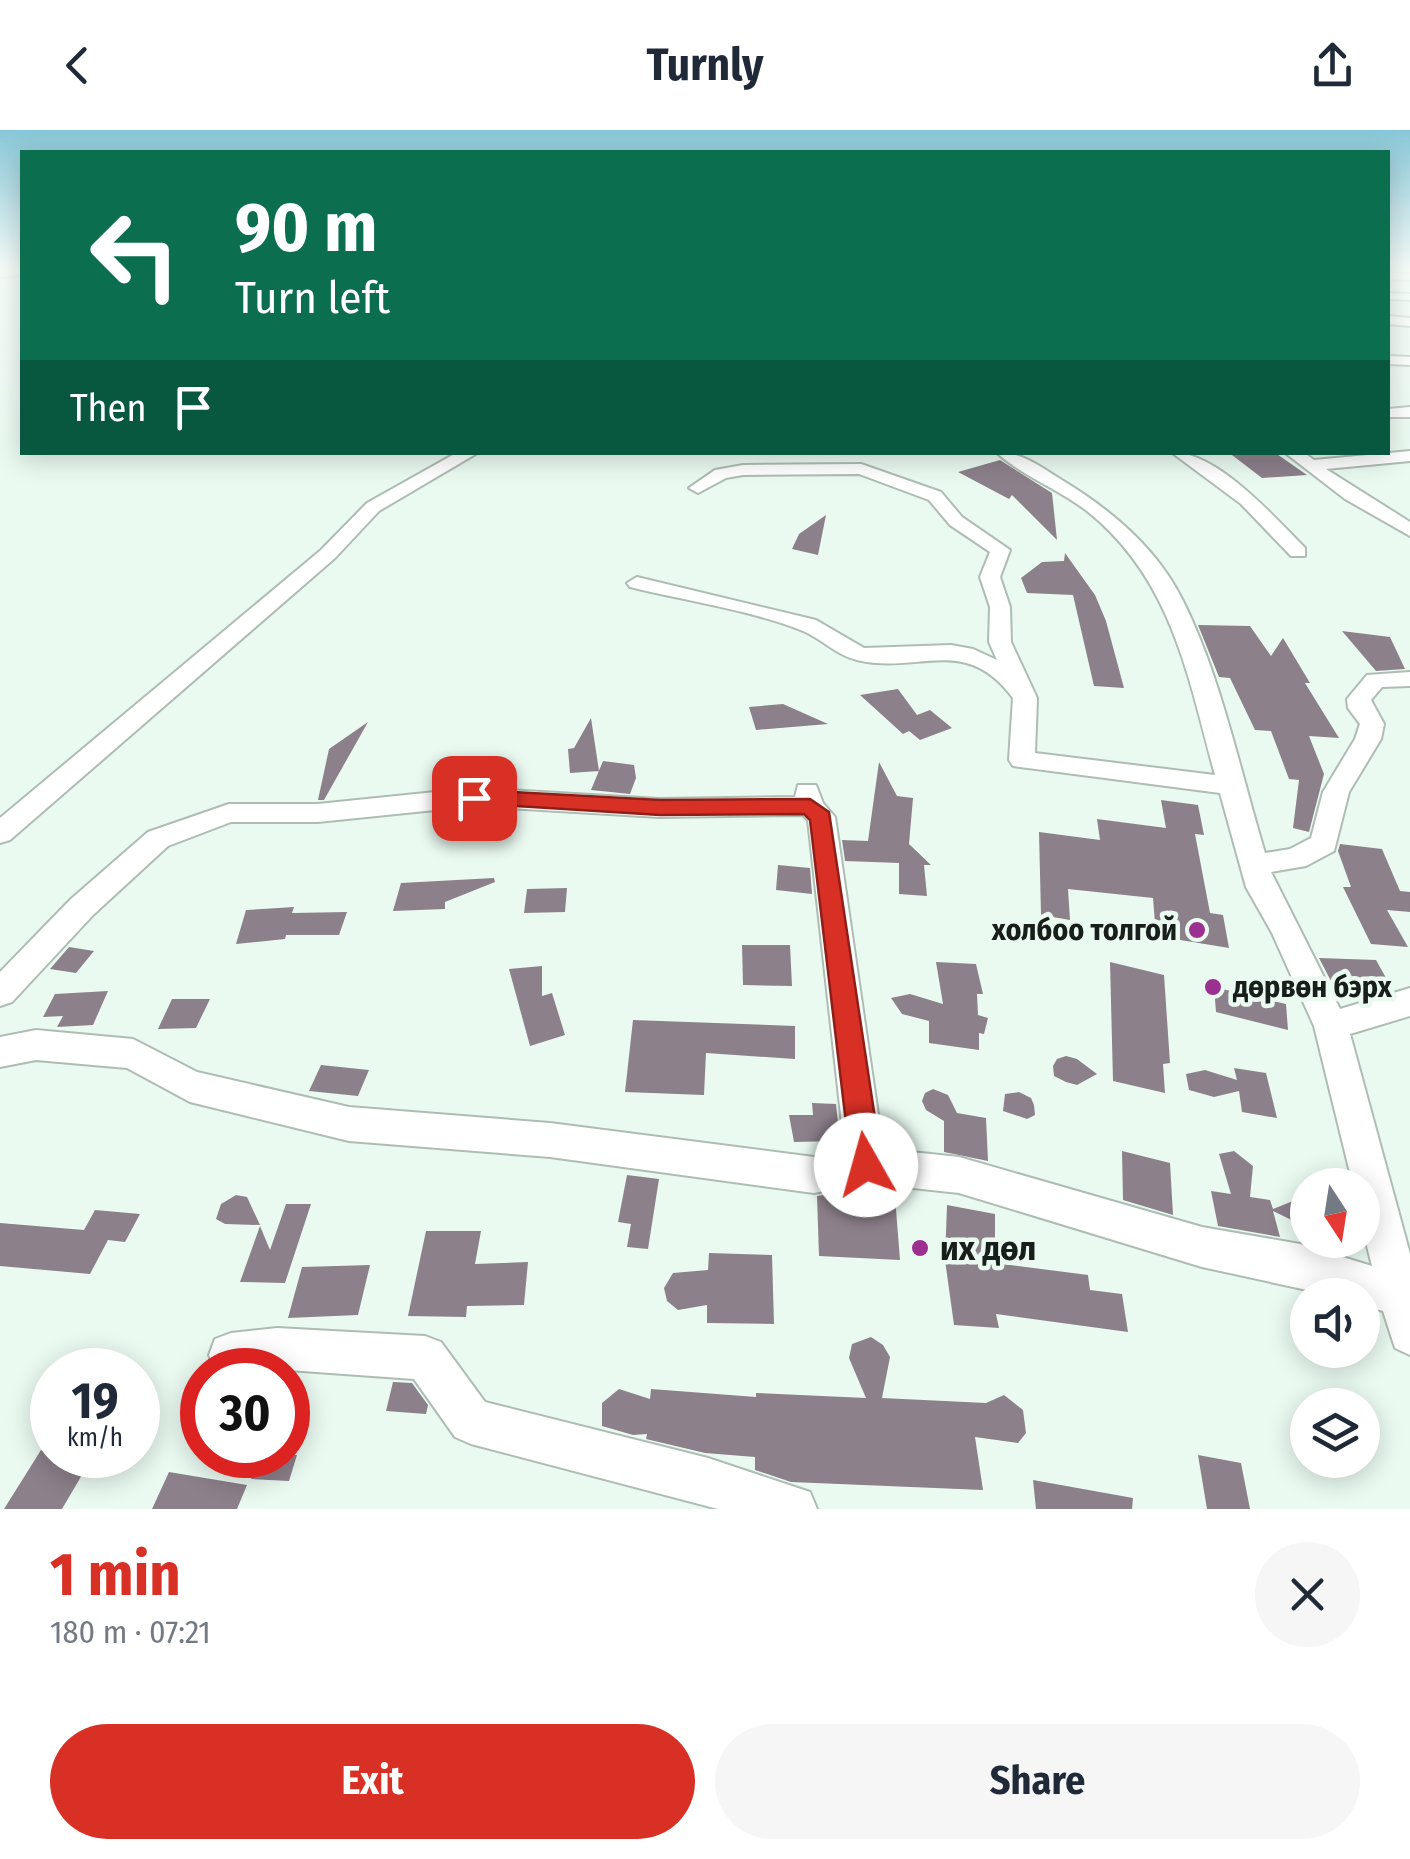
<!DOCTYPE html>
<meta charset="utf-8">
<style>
:root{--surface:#fff;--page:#f6f6f7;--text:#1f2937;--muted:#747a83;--accent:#d93025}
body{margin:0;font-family:"Fira Sans Condensed",sans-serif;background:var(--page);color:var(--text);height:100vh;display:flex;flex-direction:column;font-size:38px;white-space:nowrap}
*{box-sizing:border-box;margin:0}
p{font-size:32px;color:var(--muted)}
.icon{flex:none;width:55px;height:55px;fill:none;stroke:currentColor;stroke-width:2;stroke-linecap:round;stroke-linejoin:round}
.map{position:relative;height:1379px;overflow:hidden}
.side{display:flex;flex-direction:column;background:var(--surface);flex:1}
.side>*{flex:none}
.hud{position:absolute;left:20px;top:20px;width:1370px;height:305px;border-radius:0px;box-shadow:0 5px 25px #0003;background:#0b6e4f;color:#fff;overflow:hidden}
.needle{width:65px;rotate:168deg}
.fabs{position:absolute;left:1290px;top:1038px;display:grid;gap:20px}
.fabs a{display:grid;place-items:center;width:90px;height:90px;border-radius:50%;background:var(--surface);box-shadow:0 5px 25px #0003;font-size:50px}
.speed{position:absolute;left:30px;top:1218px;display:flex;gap:20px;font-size:50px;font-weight:700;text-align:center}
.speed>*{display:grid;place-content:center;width:130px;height:130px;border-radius:50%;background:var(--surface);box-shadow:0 5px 25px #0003;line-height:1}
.speed small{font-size:25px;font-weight:400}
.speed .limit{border:15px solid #d22;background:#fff;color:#111}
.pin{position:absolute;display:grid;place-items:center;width:85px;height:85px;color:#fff;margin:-42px;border-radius:20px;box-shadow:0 5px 15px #0006}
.me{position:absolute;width:110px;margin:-55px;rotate:353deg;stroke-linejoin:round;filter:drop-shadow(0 0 8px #0008)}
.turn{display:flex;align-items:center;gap:35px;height:210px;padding:0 50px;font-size:45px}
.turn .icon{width:130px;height:130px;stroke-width:2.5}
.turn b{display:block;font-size:70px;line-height:85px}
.then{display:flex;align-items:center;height:95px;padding:0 50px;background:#0003;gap:20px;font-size:38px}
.round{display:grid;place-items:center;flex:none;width:105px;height:105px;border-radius:52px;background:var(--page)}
.head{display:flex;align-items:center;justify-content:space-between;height:170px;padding:0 50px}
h1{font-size:60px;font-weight:700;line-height:75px;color:var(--accent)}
.cta{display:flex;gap:20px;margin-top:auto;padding:20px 50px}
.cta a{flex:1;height:115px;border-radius:60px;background:var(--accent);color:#fff;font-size:40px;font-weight:700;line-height:115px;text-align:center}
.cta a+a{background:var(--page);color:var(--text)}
header{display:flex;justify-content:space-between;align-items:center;height:130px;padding:0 50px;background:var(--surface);font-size:45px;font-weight:700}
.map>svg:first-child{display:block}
</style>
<header><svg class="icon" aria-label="back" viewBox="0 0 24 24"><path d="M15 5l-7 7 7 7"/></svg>Turnly<svg class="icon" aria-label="share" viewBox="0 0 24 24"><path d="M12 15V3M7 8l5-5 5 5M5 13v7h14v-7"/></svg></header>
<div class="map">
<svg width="1410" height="1379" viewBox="0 0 1410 1379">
<rect width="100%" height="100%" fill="#eafaf1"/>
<path fill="#8c808a" d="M1228,322H1274L1307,345L1262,348Z
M1000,330L1052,363L1057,410L1012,365L1009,369L958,342Z
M826,385L818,425L792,419L799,404Z
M1065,423L1095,465L1106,491L1124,558L1094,556L1073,465L1027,463L1021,448L1042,432L1064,431Z
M1198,495L1250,496L1271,526L1283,508L1310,553H1305L1339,608L1309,606L1324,644L1309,702L1293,698L1299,650L1289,649L1271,601L1255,600L1230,548L1219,547Z
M1342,501L1390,507L1405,539L1376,541Z
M898,559L917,585L930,580L952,598L920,610L909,601L903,604L860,565Z
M783,574L828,594L756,600L749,577Z
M591,588L599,641L570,643L568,619L574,618Z
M368,592L324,670H318L329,619Z
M603,631L634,635L636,648L630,664L591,660Z
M879,632L897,666L913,668L909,714L931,735H924L927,766L899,764V733L845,731L842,710L868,711Z
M1161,670L1198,675L1204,705L1195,704L1210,783L1223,785L1229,818L1156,806L1153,768L1068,759L1070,790L1041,785L1039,702L1100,710L1097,689L1166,698Z
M1340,714L1382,719L1400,761L1410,762V782L1387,780L1408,817L1371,814L1343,757H1351L1338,721Z
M778,735L810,738L812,764L776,760Z
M494,748L495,752L445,772V779L393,781L401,753Z
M567,758L565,782L524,783L527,759Z
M294,777L292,783L347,782L339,805H286L285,809L236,814L246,780Z
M742,815H790L792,856L743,855Z
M69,817L94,821L76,843L50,839Z
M1319,828L1376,830L1390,855L1332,853Z
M936,832L976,834L983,864H977L978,885L988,888L984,904L979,903V920L929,913V891L902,884L891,868L910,864L943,874Z
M1110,832L1164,845L1170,933L1163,934L1165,963L1113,951Z
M542,836V866L552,863L565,905L530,916L509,839Z
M1214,857L1286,874L1288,900L1216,882Z
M108,861L93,895L57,897L63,886L43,887L55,864Z
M172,869H210L196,898L158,899Z
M633,890L795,896V929L706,923L704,965L625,962Z
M1066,926L1077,929L1097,944L1077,955L1066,952L1054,946L1053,936L1057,929Z
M321,935L369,940L358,966L309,961Z
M1234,938L1266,943L1277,988L1242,982L1239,961L1214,967L1189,960L1186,944L1205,940L1237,950Z
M933,959L948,965L957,983L986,988L988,1031L944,1022V991L926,980L922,971L925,963Z
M1019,962L1031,968L1034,975L1035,985L1027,989L1003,981L1005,964Z
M812,973L836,974L840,1011L794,1012L789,985H813Z
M1122,1021L1170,1033L1173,1085L1123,1070Z
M1234,1021L1253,1036L1250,1067L1270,1070L1273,1079L1308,1065V1098L1273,1081L1280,1107L1218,1096L1211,1061L1231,1064L1219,1024Z
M627,1045L659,1049L648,1119L627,1117L631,1094L618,1092Z
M831,1064L895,1067L900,1130L819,1126L817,1066Z
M236,1065L247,1067L260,1095L225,1094L216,1089L221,1074Z
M286,1074H311L285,1153L240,1152L260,1096L270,1120Z
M947,1075L995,1084V1133L1088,1145L1090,1160L1122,1164L1128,1202L996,1184L999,1198L954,1195L945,1130Z
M95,1080L140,1084L125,1112L108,1110L90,1144L0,1136V1093L84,1100Z
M426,1101H481L475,1134L528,1132L524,1175L467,1176L466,1187L408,1186Z
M709,1123L772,1125L774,1194L707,1193V1175L678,1180L667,1171L664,1158L673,1143L708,1140Z
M370,1135L358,1185L288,1188L302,1137Z
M871,1207L883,1215L890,1227L882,1268L986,1273L1004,1265L1023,1280L1026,1303L1018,1313L975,1307L983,1360L791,1352L755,1340V1327L705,1323L646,1309L647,1304L633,1305L602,1296V1273L619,1259L650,1269L651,1259L756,1267V1263L866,1268L849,1228L852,1214Z
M393,1252L412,1253L428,1275L426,1284L386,1281Z
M41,1320L89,1333L62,1379H4Z
M259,1325H297L289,1351L251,1349Z
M1198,1325L1241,1333L1250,1379H1207Z
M169,1342L247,1355L237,1379H152Z
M1033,1350L1133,1368L1132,1379H1036Z"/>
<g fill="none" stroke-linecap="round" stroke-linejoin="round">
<g stroke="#aebdb4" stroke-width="4">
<path id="minor" d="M22,139V145L0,147V141Z
M1388,143L1410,144V150L1388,149Z
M1388,163L1410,164V170L1388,169Z
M1388,186L1410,188V196L1388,194Z
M1388,226L1410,227V235L1388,234Z
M1410,277V287H1388V279Z
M1410,321V331L1326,339L1410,392V406L1345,369L1284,322H1303L1314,330Z
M458,322H479L379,381L335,428L10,710L0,713V688L321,420L367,373Z
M996,322C1023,322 1042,338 1065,352C1111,380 1157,419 1182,469C1221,546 1240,641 1265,723L1290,719L1311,708L1323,662L1355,609L1360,594L1348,578L1347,569L1367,545L1410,542V556L1382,557L1371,570L1384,594L1381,609L1349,662L1334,721L1306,736L1271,742L1340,879L1410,858V886L1350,904L1410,1124V1225L1395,1218L1383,1181L1362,1175V1165H1330L1202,1137L959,1063L866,1053L814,1063L550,1027L349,1011L190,972L127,938L36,930L0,937V907L36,900L133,909L197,942L349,977L550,993L814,1027L845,1021L808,690L803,685L659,687L474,676L318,692H231L168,716L93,785L12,872L0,876V842L71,769L148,702L229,674H318L474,658L659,669L795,667L798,655H816L823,673L835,687L883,1019L959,1027L1202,1097L1300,1114L1372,1136L1362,1096V1055H1353L1314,896L1272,803L1246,757L1220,663L1013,636L1009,630L1013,568C965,503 918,545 857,530C836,525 822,509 803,501C755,481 682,470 630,457L627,453L637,447L816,490L864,518L951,515L973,519L997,530L989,512L990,477L980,447L990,422L950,395L929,370L859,344L743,345L726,348L698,363L689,358L715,340L743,335L861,334L941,362L962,387L1010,420L1000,447L1010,477L1011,512L1037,568L1035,623L1215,645C1188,546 1172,449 1087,381C1059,359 1022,346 996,322Z
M1171,322C1218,322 1273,386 1305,418V426H1291L1241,374Z
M277,1198L425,1206L441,1212L485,1272L708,1328L810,1362L817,1379H718L471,1314L455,1307L414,1249L288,1240H215L209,1225L215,1209L231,1203Z"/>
</g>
<use href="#minor" fill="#fff" fill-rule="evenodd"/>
</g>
<linearGradient id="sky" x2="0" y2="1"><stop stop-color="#88c7d7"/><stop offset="0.42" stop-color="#f6fdf9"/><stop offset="1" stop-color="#f6fdf9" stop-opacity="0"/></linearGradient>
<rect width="1410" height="332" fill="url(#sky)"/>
<path fill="#d93025" stroke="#8d1f18" stroke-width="2.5" d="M474,660L660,670L810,669L829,682L882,1035L878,1045L866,1050L855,1045L851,1035L810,690L804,684L660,685L466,673L463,668Z"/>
<g fill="#9c3090" stroke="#eafaf1" stroke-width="4">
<circle cx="1197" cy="800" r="10"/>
<circle cx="1213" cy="857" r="10"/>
<circle cx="920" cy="1118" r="10"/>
</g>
<g text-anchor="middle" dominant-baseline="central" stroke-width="9" stroke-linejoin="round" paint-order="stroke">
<g font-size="30" font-weight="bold" fill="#181e1b" stroke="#eafaf1" text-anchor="end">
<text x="1177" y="800">холбоо толгой</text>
<text x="1233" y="857" text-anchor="start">дөрвөн бэрх</text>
</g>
<g font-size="35" font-weight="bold" fill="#181e1b" stroke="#eafaf1" text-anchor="start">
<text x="940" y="1118">их дөл</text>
</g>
</g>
</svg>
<div class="fabs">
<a><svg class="needle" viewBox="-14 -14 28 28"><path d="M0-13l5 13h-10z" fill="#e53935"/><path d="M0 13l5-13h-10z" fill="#747a83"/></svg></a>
<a><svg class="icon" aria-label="sound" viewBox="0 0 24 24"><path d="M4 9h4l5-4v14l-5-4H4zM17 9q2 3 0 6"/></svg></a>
<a><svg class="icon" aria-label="layers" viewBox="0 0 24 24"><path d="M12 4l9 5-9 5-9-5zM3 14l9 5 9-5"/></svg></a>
</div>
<div class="speed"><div>19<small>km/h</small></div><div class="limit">30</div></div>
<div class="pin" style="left:474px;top:668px;background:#d93025"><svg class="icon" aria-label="arrive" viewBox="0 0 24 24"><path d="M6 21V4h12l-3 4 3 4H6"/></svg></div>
<svg class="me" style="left:866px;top:1035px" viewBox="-20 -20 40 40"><circle r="19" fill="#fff"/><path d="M0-13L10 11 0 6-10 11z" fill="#d93025"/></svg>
<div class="hud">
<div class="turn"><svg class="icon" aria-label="left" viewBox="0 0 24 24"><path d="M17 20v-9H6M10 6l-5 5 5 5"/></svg><div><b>90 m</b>Turn left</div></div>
<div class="then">Then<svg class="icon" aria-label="arrive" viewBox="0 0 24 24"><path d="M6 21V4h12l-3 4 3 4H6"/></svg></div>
</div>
</div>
<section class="side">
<div class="head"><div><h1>1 min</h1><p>180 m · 07:21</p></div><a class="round"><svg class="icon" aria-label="close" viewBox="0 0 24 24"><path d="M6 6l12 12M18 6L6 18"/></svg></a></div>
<div class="cta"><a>Exit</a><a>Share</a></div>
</section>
